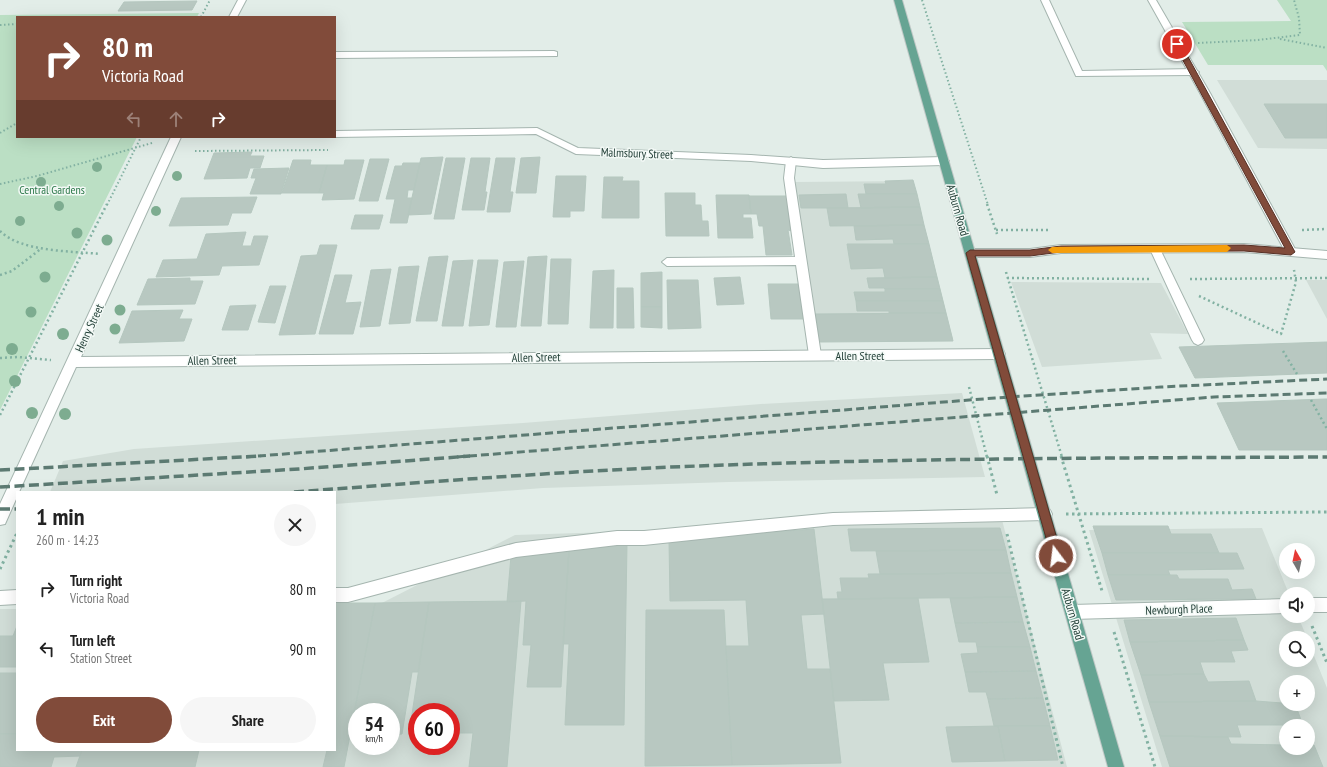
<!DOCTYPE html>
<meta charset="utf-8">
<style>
:root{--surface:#fff;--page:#f6f6f6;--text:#222;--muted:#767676;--accent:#814b3a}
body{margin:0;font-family:"PT Sans Narrow",sans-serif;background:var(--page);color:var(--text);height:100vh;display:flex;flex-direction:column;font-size:15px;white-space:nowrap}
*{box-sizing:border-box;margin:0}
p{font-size:13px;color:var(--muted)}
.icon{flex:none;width:22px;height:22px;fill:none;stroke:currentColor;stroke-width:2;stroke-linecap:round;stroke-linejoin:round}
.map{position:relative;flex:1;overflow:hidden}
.drawer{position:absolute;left:16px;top:491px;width:320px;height:260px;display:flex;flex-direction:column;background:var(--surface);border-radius:0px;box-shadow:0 4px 16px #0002}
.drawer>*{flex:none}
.hud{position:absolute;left:16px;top:16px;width:320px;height:122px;border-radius:0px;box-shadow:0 4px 16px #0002;background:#814b3a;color:#fff;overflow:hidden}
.needle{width:26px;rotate:351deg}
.tools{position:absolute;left:1279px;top:543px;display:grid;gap:8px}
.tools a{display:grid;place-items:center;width:36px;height:36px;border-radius:50%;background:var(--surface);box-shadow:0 4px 16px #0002;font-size:20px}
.speed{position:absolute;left:348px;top:703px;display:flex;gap:8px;font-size:20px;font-weight:700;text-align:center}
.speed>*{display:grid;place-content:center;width:52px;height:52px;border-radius:50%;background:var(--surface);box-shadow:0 4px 16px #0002;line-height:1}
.speed small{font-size:10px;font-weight:400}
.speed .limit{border:6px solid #d22;background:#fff;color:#111}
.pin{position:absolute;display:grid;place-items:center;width:34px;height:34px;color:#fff;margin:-17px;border:2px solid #fff;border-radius:50%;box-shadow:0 1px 4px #0007}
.me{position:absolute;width:44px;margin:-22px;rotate:345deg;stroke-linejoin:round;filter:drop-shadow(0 0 3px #0008)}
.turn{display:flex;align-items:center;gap:14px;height:84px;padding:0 20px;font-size:18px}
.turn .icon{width:52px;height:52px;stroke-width:2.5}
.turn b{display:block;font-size:28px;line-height:34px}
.lanes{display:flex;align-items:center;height:38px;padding:0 20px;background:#0003;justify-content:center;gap:20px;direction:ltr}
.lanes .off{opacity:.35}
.round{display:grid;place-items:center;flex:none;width:42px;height:42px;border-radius:21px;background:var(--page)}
.summary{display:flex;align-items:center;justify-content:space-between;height:68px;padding:0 20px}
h1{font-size:24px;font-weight:700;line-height:30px}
.primary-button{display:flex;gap:8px;margin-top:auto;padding:8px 20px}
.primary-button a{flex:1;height:46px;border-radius:24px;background:var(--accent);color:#fff;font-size:16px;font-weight:700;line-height:46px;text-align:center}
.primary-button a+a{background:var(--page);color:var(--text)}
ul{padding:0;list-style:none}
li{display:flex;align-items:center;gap:12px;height:60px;padding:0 20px}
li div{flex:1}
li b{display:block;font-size:15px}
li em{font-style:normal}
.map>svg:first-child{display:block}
</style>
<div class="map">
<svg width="1327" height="767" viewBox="0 0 1327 767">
<rect width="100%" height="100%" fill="#e2ede8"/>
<path fill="#d1ddd7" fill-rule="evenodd" d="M1217,80H1327V149L1258,148Z
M913,181L953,339L817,340L795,182Z
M1306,280H1327V319Z
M1011,282L1161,283L1188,334L1150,333L1162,359L1042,367Z
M962,393L985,477L729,482L543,488L335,504V492H50L63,461L134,449L523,423L761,404Z
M1002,520L1067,767H0V609H17V750H335L378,605L515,535ZM357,712H391V746H357ZM417,712H451V746H417Z
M1262,528L1289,594H1286V616H1298L1307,638H1286V660H1308V641L1327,688V767H1162L1089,530ZM1286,682H1308V704H1286ZM1286,726H1308V748H1286Z"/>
<path fill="#bbdfc4" d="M1277,0H1327V71L1323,65H1208L1182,22L1291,21Z
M199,13L197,17H17V137H137L0,410V15Z"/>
<path fill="#b8c8c1" stroke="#b5c7bf" d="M197,1L192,10L118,11L124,2Z
M1264,104H1327V138H1285Z
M252,152L250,156H264L260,168H250L247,178L204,179L214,153Z
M443,157L431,214L408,215L421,158Z
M540,157L536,193H516L521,158Z
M446,158H465L454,219H434Z
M471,158H490L485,192H487L484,210H462Z
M496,158H515L510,192H513L510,212H487Z
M370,159H389L378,201H359Z
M293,160H311L310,165H327L319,193H282Z
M345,160H364L354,199L322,200L324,193H319L327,165H344Z
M403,163H420L414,190H408L407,198H412L407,223H390L395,199H386L395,166H402Z
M289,168L281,194H250L256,178H251L254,169Z
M556,176H586L584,211H570V217H553Z
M604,177H623L622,181H639V218H602Z
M913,180L917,194H866L864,184H886L885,181Z
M665,193H695V205H701L702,221H708L709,236H666Z
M846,194L848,208H801L799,195Z
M858,194H917L920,207L861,208Z
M716,195H749L751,214H743V218H751L753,238H718Z
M749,196H788L792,231L788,230L792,255H766L763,226H759L757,214H751Z
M257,197L251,213H232L228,225L169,226L181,198Z
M920,207L924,225L830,226L827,208Z
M355,215H383L379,229H351Z
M924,225L929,244H894L893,239L856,240L854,226Z
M246,232L242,246H251L254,236H268L259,265L222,266L219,275L156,277L163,260L197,259L206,234Z
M847,244H929L937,277L885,278L883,268L851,269Z
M320,245H337L315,334L279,335L301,256L317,255Z
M448,256L437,321H416L429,257Z
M547,256L541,326H521L528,257Z
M551,259H571L568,324H548Z
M473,260L463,326H442L453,261Z
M478,260H498L489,325L469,326Z
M524,261L516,327H496L504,262Z
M419,266L410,323L389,324L399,267Z
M391,269L380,326L360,327L371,270Z
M614,270L613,328H590L593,271Z
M662,272V307H641V273Z
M335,275H352L345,303L361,302L353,334H319Z
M740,277L744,304L717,305L714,278Z
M937,277L940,289H885L884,288H869L867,278Z
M190,278V281H203L195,304L137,305L148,279Z
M667,280H698L701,328L668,329Z
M768,284H800L804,319H771Z
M270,286H286L275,323L258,322Z
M617,288H633L634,328H617Z
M885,289H940L943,301H856L854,292H885Z
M856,301H943L946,313H889V311H857Z
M256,305L248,330H222L230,306Z
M641,307H662V328L641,327Z
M183,310L179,319H192L184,341L119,343L132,311Z
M946,313L953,341L819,342L815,314Z
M1327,342V373L1195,378L1179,347Z
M1325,399H1327V450H1239L1217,403Z
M1093,526H1168L1171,534H1211L1219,553H1102Z
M1000,528L1006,550L851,551L848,529Z
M814,529L824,614L801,615L807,669H830L841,763L732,765L726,646H749L746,600L670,601L669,540Z
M627,543L624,725H565L569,644H563L569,549Z
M569,549L561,687H527L531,645H523L526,601L507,602L511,556Z
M1006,550L1011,573L880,574L876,551Z
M1102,553H1237L1244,569L1168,570L1170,575H1108Z
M1011,573L1017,597L838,599L837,592H842L840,578H869L868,574Z
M1108,575H1177L1179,579H1228L1232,590L1252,589L1256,599L1116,600Z
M1017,597L1023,622L955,623L950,598Z
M918,598L929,662L883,663L889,700L834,701L822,599Z
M521,601L507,767H469L473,733H451V712H417V734H409L429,602Z
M429,602L418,672H412L402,734L391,735V712H357V735H350L375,603Z
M335,603H375L344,767H323L327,750H335Z
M646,610H724L732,765L645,766Z
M1236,618L1244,640L1130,642L1124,620Z
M1023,622L1030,647H977L976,642H959L955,623Z
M17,626V667H0V636H13Z
M1244,640L1248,650L1231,651L1235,662H1200L1204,674L1141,675L1130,642Z
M977,647H1030L1036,671L965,672L961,654L978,653Z
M1036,671L1043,698L988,699L986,692H969L965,672Z
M0,673H17V734H0Z
M1204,674L1208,682L1249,681L1256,701L1149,702L1141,675Z
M1043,698L1050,726H994L988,699Z
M1256,701L1295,704L1303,725H1237L1241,737L1160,736L1149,702Z
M998,726H1050L1058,760L1005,761Z
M998,726L1005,761L952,762L946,727Z
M0,734H17V750H82L80,756L54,757L51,767H0Z
M1160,736L1228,737L1231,744L1286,745V748H1308V745H1314L1323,767H1170Z
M82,750H199L195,767H76Z"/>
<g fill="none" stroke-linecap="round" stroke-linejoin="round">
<g stroke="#a5b5af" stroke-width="2">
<path id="service" d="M1041,0H1049L1082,71L1194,69L1199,72L1194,75L1076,76Z
M554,51L557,52V56L335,58V52Z
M791,157L796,161L794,178L821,355L819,359L815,360L811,359L809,355L796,265L667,266L662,262L667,258L795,257L784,178L786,161Z
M1155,245L1160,249L1204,340L1202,343L1198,345L1194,343L1192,340L1150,249Z
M1045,508L1050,510L1052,514L1050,518L1045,520L833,525L644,545H617L516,557L348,602H335V588H348L516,543L617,531H644L833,513Z
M17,590V604L0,605V591Z"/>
</g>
<g stroke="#a5b5af" stroke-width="2">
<path id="minor" d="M238,0H246L237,17H229Z
M1148,0H1156L1210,93L1295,249L1296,252L1295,255H1287L1200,93Z
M537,128L578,148L751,155L823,160L944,157L949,161L944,165L823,168L751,161L576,154L536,134L335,137H334L335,131Z
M171,137H181L81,357L999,349L1003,350L1005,354L1003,358L999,359L76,367L19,492H17V497L5,524L0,525V504Z
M1308,598H1327V612H1308Z
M1286,599V613L1072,619L1067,617L1065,612L1067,607L1072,605Z"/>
</g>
<g stroke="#a5b5af" stroke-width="2">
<path id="tertiary" d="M1244,244L1327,251V259L1244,252L1061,253L1030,257H970L965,253L970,249H1030L1061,245Z"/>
</g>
<g stroke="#c1c9c7" stroke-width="2">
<path id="primary" d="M894,0H902L1124,767H1108Z"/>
</g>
<path stroke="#82b1a2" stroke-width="2" stroke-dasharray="1.5 2.5" stroke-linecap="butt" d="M922,0L988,205
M201,17L210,0
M0,25L17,24
M1280,39L1327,48
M1198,43L1258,40L1300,35L1299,18L1294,0
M0,133L17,123
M195,151L328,150
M0,184L37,176L152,143
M107,205L141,137"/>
<path stroke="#82b1a2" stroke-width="2.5" stroke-dasharray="2 3" stroke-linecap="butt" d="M987,204L997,234
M996,230H1051
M1302,230L1327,229
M0,231C21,252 71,251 100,254
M1006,272L1062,457
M0,275L12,271L42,248
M1007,278L1149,279
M1190,279L1327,278
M1199,296L1281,334L1296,282L1294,270
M1283,351L1297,374
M0,358L18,357L51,360
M969,387L987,457
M1311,400L1327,429
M0,415L107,204"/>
<path stroke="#82b1a2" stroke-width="3" stroke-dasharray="2.5 3.5" stroke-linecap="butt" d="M987,456L997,495
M1061,456L1102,591
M1066,514L1327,512
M1007,534L1063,767
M0,569L17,533
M1312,626L1327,663
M1114,632L1155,767"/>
<use href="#service" fill="#fff" fill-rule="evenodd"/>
<use href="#minor" fill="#fff" fill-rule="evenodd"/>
<use href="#tertiary" fill="#fff" fill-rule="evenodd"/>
<use href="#primary" fill="#66a493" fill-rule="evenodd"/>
<path stroke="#5c7a72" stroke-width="3" stroke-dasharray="8 4" stroke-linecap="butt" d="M246,457L995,398L1161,387L1327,379
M457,457L1214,397L1327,393"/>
<path stroke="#5c7a72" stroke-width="3.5" stroke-dasharray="10 4.5" stroke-linecap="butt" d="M0,470L261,456
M0,487L299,469L470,456
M294,492C429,482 563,471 698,466C908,458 1117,458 1327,457
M0,509H17"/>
</g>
<g fill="#7dac90">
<circle cx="97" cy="167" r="5"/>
<circle cx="177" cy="176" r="5"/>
<circle cx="41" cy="182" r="5"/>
<circle cx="59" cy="206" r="5"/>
<circle cx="156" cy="211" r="5"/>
<circle cx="20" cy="221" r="5"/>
<circle cx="77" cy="233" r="5.5"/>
<circle cx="107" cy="240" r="5.5"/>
<circle cx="45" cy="277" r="5.5"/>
<circle cx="120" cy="310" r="5.5"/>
<circle cx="31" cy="312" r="5.5"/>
<circle cx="115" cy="329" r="5.5"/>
<circle cx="63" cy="334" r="6"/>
<circle cx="12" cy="349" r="6"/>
<circle cx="15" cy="381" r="6"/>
<circle cx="32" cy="413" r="6"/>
<circle cx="65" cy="414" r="6"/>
</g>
<path fill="#814b3a" stroke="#543126" d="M1177,42L1181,44L1295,252L1291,255L1244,251L1061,252L1030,256H975L1062,556L1060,559L1056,561L1053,559L1051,556L966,253L970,250H1030L1061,246L1244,245L1285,248L1174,44Z"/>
<path fill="#f59e0b" d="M1227,245L1231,248L1227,252L1052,253L1048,250L1052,247Z"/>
<g text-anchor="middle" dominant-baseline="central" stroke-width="3" stroke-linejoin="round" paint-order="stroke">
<g font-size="12" fill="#223f37" stroke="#f3f9f6">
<text transform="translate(637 153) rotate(2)">Malmsbury Street</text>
<text transform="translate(958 210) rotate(74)">Auburn Road</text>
<text transform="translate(89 328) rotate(-65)">Henry Street</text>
<text x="860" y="355">Allen Street</text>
<text transform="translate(536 357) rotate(-1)">Allen Street</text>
<text transform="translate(212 360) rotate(-1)">Allen Street</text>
<text transform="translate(1179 609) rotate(-2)">Newburgh Place</text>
<text transform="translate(1073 614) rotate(74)">Auburn Road</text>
</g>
<g font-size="12" fill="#2a7748" stroke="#f3f9f6">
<text x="52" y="189">Central Gardens</text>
</g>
</g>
</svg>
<div class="tools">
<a><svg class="needle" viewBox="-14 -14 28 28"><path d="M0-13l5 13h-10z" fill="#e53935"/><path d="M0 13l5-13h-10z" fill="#767676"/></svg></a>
<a><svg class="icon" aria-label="sound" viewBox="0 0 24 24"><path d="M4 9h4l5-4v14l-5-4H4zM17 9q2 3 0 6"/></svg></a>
<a><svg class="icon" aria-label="search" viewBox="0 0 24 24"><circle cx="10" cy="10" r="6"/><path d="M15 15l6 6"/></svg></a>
<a>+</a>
<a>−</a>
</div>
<div class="speed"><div>54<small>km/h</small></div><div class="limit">60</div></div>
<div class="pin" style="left:1177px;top:44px;background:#d93025"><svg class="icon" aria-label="arrive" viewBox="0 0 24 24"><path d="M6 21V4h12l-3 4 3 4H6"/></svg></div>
<svg class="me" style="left:1056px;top:556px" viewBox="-20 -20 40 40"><circle r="17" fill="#814b3a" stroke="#fff" stroke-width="3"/><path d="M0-11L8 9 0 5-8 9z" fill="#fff"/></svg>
<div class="hud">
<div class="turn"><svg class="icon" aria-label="right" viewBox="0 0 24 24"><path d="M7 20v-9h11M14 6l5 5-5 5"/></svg><div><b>80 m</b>Victoria Road</div></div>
<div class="lanes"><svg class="icon off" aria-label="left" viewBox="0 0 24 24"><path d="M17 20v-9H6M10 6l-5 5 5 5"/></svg><svg class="icon off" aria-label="ahead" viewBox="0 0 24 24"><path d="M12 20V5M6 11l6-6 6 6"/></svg><svg class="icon" aria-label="right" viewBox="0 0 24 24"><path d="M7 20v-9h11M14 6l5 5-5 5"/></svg></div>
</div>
<section class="drawer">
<div class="summary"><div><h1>1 min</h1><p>260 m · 14:23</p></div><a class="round"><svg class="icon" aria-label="close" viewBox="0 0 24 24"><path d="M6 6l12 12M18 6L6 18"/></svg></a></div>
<ul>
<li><svg class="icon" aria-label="right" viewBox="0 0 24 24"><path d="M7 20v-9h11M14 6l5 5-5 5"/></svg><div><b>Turn right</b><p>Victoria Road</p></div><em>80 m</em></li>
<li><svg class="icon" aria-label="left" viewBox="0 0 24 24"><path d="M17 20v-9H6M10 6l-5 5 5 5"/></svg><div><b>Turn left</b><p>Station Street</p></div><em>90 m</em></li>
</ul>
<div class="primary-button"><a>Exit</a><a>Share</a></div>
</section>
</div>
